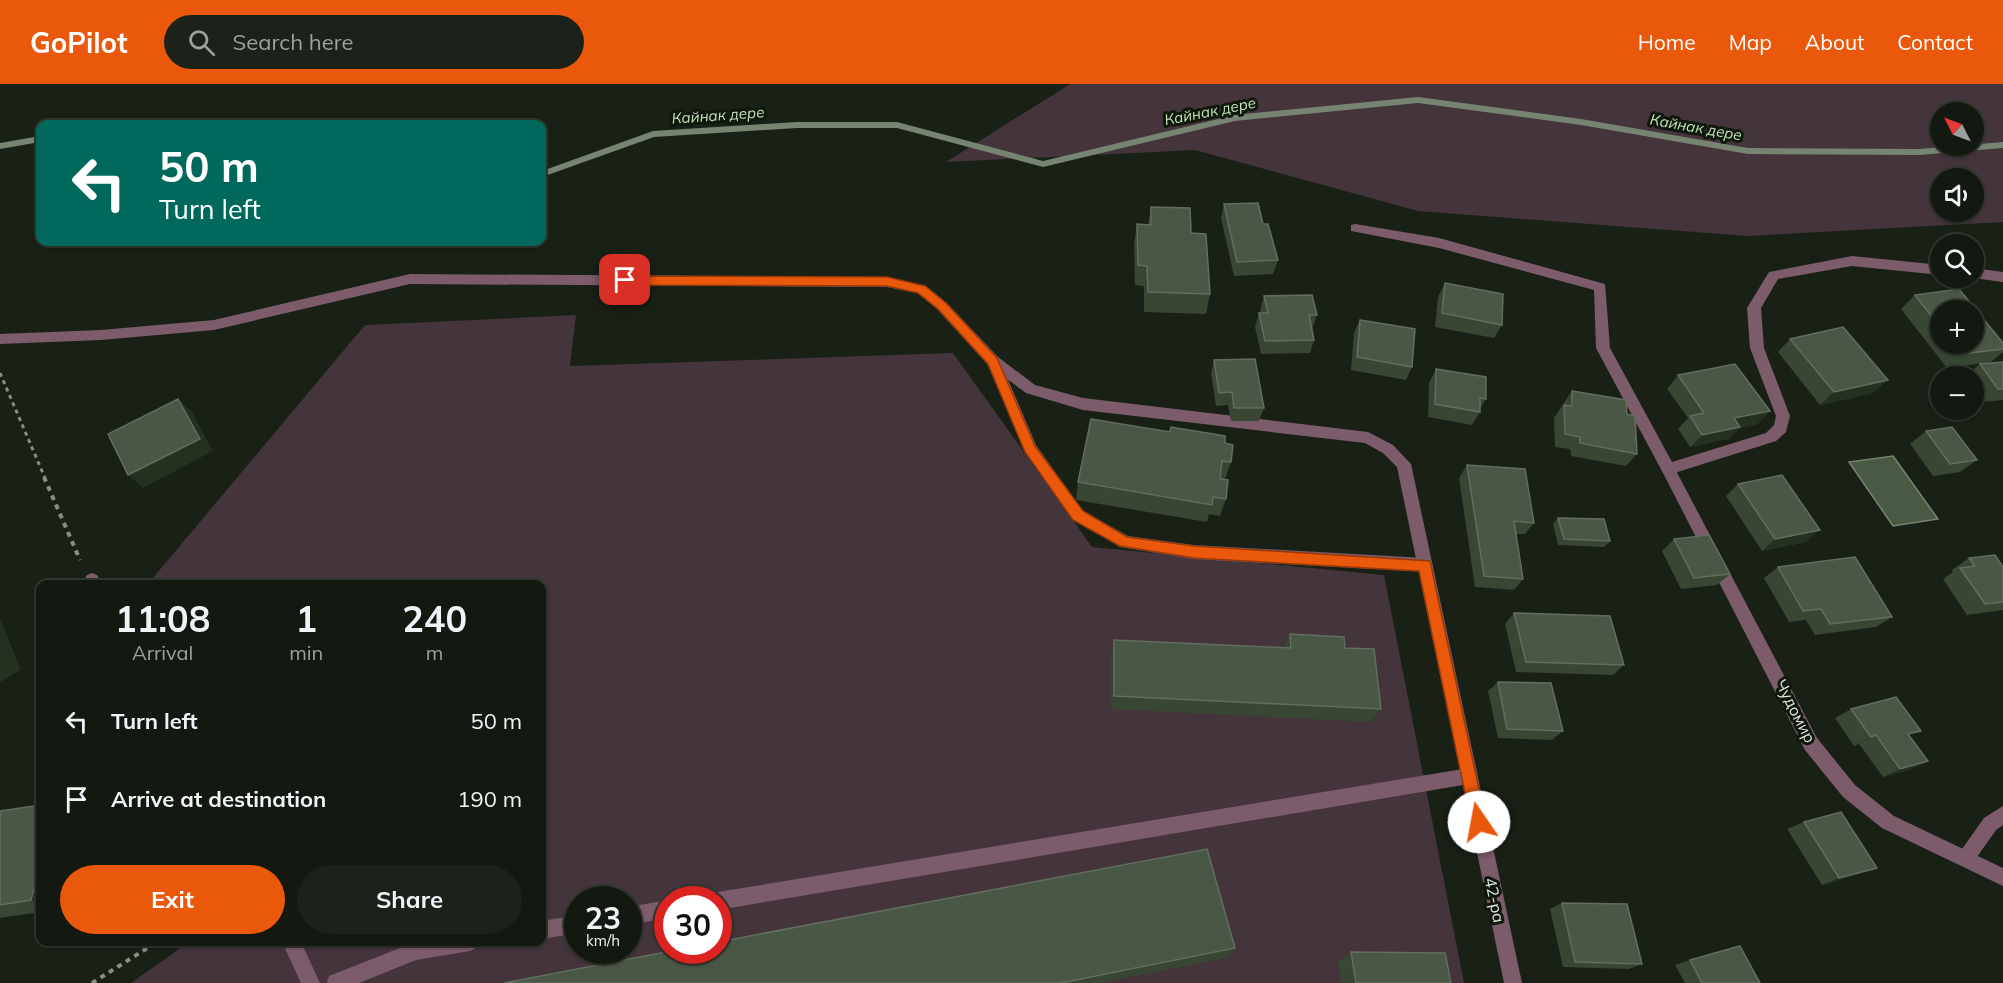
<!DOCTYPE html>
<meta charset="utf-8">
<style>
:root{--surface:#131810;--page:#1c2119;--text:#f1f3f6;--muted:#9da09f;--line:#323730;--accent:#ea580c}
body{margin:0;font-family:Mulish,sans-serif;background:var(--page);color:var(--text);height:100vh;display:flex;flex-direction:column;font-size:22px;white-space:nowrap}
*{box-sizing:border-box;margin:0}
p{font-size:20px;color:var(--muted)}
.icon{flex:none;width:33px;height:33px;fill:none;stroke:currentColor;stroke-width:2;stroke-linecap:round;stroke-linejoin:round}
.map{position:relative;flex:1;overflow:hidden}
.sheet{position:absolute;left:36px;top:496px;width:510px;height:366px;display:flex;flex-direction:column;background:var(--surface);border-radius:12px;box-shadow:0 2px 4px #0004,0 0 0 2px var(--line)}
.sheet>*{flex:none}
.banner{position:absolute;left:36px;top:36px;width:510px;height:126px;border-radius:12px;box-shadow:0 2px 4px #0004,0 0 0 2px var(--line);background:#00695c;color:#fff;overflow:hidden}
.needle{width:39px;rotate:312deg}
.controls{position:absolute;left:1930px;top:18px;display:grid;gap:12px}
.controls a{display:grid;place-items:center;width:54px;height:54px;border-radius:50%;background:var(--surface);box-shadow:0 2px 4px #0004,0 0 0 2px var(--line);font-size:30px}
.speed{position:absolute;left:564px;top:802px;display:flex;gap:12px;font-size:30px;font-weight:700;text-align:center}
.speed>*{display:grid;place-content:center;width:78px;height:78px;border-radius:50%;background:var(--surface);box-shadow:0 2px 4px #0004,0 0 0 2px var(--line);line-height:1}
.speed small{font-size:15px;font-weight:400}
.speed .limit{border:9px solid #d22;background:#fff;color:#111}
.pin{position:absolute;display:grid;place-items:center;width:51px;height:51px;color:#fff;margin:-26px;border-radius:12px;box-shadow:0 3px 9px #0006}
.me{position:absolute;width:66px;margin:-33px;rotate:348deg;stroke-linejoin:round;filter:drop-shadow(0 0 4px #0008)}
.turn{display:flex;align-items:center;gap:21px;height:126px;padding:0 24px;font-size:27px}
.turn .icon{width:78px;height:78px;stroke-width:2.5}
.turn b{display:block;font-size:42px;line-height:51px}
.eta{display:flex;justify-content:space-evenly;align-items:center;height:102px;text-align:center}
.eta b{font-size:36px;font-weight:700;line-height:42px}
.cta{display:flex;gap:12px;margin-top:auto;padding:12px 24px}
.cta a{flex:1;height:69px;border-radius:36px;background:var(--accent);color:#fff;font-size:24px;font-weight:700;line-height:69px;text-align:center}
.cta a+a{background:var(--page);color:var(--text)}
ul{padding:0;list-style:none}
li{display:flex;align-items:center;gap:18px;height:78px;padding:0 24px}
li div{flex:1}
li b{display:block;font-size:22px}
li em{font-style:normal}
header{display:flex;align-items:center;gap:36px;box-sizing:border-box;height:84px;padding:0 30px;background:var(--accent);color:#fff}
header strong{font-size:28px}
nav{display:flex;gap:33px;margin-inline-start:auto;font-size:21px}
.search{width:420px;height:54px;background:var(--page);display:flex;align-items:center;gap:15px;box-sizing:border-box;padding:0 21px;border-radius:33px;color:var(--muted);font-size:22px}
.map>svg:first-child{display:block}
</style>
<header>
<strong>GoPilot</strong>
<div class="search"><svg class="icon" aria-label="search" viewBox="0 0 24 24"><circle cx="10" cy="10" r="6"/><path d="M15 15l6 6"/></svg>Search here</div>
<nav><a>Home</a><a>Map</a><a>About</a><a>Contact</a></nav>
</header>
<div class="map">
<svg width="2003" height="899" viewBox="0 0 2003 899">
<rect width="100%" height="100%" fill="#192016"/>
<path fill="#44343b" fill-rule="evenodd" d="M1070,0H2003V138L1747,152L1418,127L1195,66L946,78ZM1941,28H1974V62H1941ZM1941,94H1974V128H1941Z
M576,231L570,282L953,269L1092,463L1384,491L1464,899H131L189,858H542V501H147L365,241ZM578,816H628V867H578ZM668,816H718V867H668Z"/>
<path fill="#495943" stroke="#778472" stroke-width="1.5" d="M1893,372L1938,435L1893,442L1849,378Z"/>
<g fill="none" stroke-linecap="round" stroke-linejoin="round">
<path fill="#778472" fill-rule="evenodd" d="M1418,13L1581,35L1748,64L1919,65L2003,58V64L1919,71L1748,70L1581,41L1418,19L1235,37L1043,83L897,44H797L654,53L542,93V87L653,47L797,38H897L1043,77L1235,31Z
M40,52V58L0,65V59Z"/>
<path stroke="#878d84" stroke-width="3" stroke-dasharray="4 4" stroke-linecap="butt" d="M0,289L45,394"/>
<path stroke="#878d84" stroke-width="4" stroke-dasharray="5 5" stroke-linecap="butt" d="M44,393L80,476
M92,899L157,858"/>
<path fill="#7c5c6a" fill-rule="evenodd" d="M1355,140L1439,154L1605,200L1610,264L1672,378L1766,349L1774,341L1776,332L1750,264L1747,224L1769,188L1852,172L1941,181V191L1852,182L1778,195L1761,224L1764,264L1790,332L1786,348L1776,357L1668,391L1663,389L1596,264L1594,206L1439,164L1351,147V141Z
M1974,184L2003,188V198L1973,194Z
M993,272L1000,277L1036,361L1083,427L1128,452L1194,461L1425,474L1430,476L1433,481L1430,486L1425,488L1194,475L1120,463L1073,435L1025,368L986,277Z
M92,489L97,491L103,501H87L84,496L87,491Z
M1469,684L1475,686L1477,692L1475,698L1469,700L718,826V816H709L712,811L718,808Z
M2003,722V741L1996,746L1972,780L1966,783L1960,780L1957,774L1960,768L1984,734Z
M668,816V834L628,841V823Z
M578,831V849L542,855V837Z
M282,858H301L320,899H301Z
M415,858H479L476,864L470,867L416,876L359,899H327L329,892Z"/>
<path fill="#7c5c6a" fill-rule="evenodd" d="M410,190L887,193L926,202L947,219L998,273L1035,301L1083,314L1368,348L1393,361L1411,380L1522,899H1504L1397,383L1383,369L1365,359L1083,326L1026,309L988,281L937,225L917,209L887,203L410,200L214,246L101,256L0,260V250L101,246L214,236Z
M1668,379L1673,381L1817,654L1855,701L1894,732L2003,784V802L1882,744L1843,713L1805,666L1661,385L1663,381Z"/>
</g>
<path fill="#384633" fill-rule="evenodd" d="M1224,120L1263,140L1278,176L1273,190L1234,192L1221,134Z
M1151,123L1191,149L1210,210L1206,230L1144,228V202L1135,201L1134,160L1137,140H1148Z
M1445,199L1502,241L1494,254L1435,243L1438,213Z
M1915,211L2003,259V268L1991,278L1947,284L1901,225ZM1941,226L1974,260H1941Z
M1264,212L1317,231L1312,245L1314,256L1310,269L1261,270L1255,243L1259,229H1261L1260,226Z
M1360,236L1412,283L1406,296L1351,286L1354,249Z
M1790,255L1873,309L1820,321L1778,268Z
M1214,276L1264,324L1259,337H1231L1228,321L1216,322L1211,289Z
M2003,278V316L1982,318L1974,307V292H1965L1980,280Z
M1436,285L1486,315L1480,325V328L1472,341L1428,333L1429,299Z
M1678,291L1770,327L1757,340L1740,344L1728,355L1690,363L1678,345L1688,334L1667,305Z
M1572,307L1627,330L1637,370L1626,382L1571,372L1570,365L1555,363L1554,334Z
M1926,347L1977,376L1960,388L1933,392L1910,360Z
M1225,359L1231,378L1225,395L1226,415L1220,432L1209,430L1207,438L1076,416L1078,398Z
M1467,381L1534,439L1525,450H1516L1523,495L1514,506L1475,503L1459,394Z
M1738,400L1806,458L1762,467L1726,412Z
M1558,434L1610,457L1604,463L1558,461L1553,440Z
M1674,455L1730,490L1717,501L1681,505L1662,467Z
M1969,474L2003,483V526L1967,531L1943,495L1953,488L1952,486Z
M1778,483L1892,533L1876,543L1815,551L1806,536L1789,538L1764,494Z
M1514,529L1624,581L1613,591L1516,588L1505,540Z
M1290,550L1345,564L1381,625L1371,638L1111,625V571L1114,556L1283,564Z
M1498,598L1563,647L1552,656L1498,654L1488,607Z
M1851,625L1910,653L1928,677L1909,686L1883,693L1859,660L1854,662L1835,634Z
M40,721V828L0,834V727Z
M1804,738L1877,784L1859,790L1822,801L1787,745Z
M1562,819L1642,880L1629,885L1563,883L1550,825Z
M1235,864L1226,874L1099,899H504Z
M1351,868L1451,899H1341L1338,878Z
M1690,876L1760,899H1685L1675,881Z"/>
<path fill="#243020" d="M1888,296L1873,309L1820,321L1834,308Z
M178,315L192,328L213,367L143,404L128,391Z
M1770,327L1757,340L1740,344L1728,355L1690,363L1702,351L1734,334Z
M1820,446L1806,458L1762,467L1775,455Z
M0,534L21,586L0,598Z
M1876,651L1859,660L1854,662L1871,653Z
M1928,677L1909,686L1883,693L1900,685Z
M40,783V819L31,816Z
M1877,784L1859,790L1822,801L1839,794Z"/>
<path fill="#4a5746" stroke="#626e5e" stroke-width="1.5" d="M1258,119L1263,140H1268L1278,176L1237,178L1224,120Z
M1151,123L1190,124L1191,149L1206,150L1210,210L1148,208L1147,182L1138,181L1137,140L1151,141Z
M1445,199L1503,210L1502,241L1442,229Z
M1959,205L2003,259V265L1962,270L1953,260H1974V226H1941V244L1915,211Z
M1312,211L1317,231H1309L1314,256L1265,257L1259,229H1268L1264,212Z
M1360,236L1415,245L1412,283L1357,273Z
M1843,243L1888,296L1834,308L1790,255Z
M1255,275L1264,324H1234L1232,308L1219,309L1214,276Z
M2003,278V305H1998L1980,280Z
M1735,280L1770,327L1734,334L1740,343L1702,351L1690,332L1704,329L1678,291Z
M1436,285L1486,293V315L1480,314V328L1435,320Z
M1572,307L1626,316L1627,330L1635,332L1637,370L1580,359V353L1565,350L1564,321L1572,322Z
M178,315L200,355L128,391L108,350Z
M1091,335L1170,348L1171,343L1225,352V359L1233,361L1231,378L1222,377L1220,395L1228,396L1226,415L1213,413L1212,421L1078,398Z
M1952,343L1977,376L1950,380L1926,347Z
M1467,381L1525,385L1534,439L1514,437L1523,495L1484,492Z
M1782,391L1820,446L1775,455L1738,400Z
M1558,434L1604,435L1610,457L1564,455Z
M1709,451L1730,490L1694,494L1674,455Z
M1995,471L2003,483V518L1985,520L1960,484L1975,482L1969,474Z
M1855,473L1892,533L1830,540L1821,525L1803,527L1778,483Z
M1514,529L1610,532L1624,581L1526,578Z
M1290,550L1344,553L1345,564L1374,565L1381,625L1114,612V556L1291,564Z
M1498,598L1551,599L1563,647L1507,645Z
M1896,613L1921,647L1908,650L1928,677L1900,685L1876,651L1871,653L1851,625Z
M40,721V783L31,816L0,821V727Z
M1841,728L1877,784L1839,794L1804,738Z
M1207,765L1235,864L1061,899H504L671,867H718V858Z
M1562,819L1627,820L1642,880L1575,878Z
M1740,862L1760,899H1702L1690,876Z
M1351,868L1445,869L1451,899H1356Z"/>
<path fill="#ea580c" stroke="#983908" stroke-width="1.5" d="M625,192L887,193L925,202L946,219L997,274L1035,362L1083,427L1127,453L1194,462L1430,477L1486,738L1484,743L1479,746L1473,743L1471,738L1419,487L1194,474L1120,462L1073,436L1025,368L988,280L938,225L918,209L887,202L625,201L619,196Z"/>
<g text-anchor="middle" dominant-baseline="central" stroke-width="6" stroke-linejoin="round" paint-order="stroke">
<g font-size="15" font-style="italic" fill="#c2e2b5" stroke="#10170d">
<text transform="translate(1210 27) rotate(-11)">Кайнак дере</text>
<text transform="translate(718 31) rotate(-4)">Кайнак дере</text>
<text transform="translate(1696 43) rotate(10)">Кайнак дере</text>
</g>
<g font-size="16" fill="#e2e7e0" stroke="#10170d">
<text transform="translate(1796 627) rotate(63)">Чудомир</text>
<text transform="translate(1495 816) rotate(78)">42-ра</text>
</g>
</g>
</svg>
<div class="controls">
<a><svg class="needle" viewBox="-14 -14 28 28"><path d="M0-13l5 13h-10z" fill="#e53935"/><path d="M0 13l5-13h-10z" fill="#9da09f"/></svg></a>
<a><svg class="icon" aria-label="sound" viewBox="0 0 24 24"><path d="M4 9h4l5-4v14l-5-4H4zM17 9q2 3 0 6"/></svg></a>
<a><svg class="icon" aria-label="search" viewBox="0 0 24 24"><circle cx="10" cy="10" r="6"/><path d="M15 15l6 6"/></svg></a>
<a>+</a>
<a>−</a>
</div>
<div class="speed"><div>23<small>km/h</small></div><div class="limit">30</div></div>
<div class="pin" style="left:625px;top:196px;background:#d93025"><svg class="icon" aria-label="arrive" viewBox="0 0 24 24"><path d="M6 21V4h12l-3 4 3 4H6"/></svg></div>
<svg class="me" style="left:1479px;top:738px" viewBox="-20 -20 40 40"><circle r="19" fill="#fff"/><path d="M0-13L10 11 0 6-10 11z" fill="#ea580c"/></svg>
<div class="banner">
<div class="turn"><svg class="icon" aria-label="left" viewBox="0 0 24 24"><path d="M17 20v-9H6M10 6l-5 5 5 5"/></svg><div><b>50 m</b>Turn left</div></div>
</div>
<section class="sheet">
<div class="eta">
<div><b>11:08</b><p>Arrival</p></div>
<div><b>1</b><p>min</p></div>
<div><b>240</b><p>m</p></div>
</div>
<ul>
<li><svg class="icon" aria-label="left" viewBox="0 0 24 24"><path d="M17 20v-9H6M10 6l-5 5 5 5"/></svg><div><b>Turn left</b></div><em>50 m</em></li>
<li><svg class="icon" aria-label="arrive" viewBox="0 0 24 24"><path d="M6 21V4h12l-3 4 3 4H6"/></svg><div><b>Arrive at destination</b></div><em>190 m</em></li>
</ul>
<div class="cta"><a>Exit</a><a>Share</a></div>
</section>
</div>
